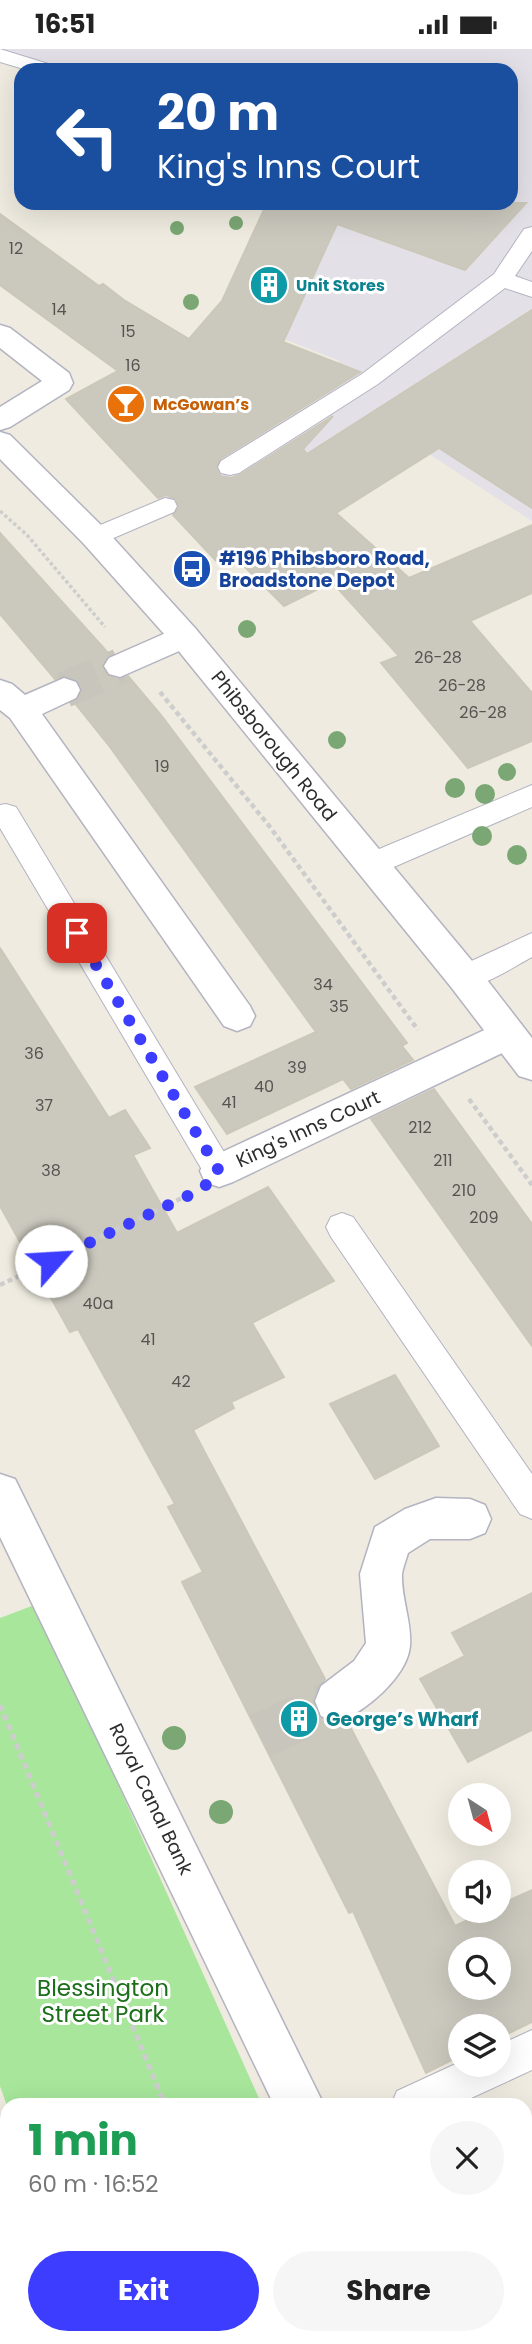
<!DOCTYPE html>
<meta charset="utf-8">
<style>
:root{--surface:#fff;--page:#f6f6f6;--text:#222;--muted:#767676;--accent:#3c3dff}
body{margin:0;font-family:Poppins,sans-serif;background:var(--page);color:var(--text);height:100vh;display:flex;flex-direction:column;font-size:26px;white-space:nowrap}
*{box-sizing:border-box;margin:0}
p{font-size:23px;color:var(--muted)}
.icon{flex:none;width:38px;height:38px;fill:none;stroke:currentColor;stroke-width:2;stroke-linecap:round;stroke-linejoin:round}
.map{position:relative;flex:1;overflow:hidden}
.sheet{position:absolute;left:0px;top:2049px;width:532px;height:247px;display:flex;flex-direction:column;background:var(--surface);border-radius:21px 21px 0 0;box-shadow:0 7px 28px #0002}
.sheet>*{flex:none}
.top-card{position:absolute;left:14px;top:14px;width:504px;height:147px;border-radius:21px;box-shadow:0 7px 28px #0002;background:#1a4fa0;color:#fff;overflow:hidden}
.needle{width:46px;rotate:144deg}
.controls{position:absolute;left:448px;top:1734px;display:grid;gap:14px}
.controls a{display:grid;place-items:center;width:63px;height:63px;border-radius:50%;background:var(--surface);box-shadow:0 7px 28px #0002;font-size:35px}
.pin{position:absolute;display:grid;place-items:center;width:60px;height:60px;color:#fff;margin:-30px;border-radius:14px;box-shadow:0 4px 10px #0006}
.me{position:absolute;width:77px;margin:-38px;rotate:64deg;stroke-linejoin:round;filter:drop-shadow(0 0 5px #0008)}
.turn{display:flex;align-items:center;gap:24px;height:147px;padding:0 28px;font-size:32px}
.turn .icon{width:91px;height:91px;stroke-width:2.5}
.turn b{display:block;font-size:49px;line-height:60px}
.round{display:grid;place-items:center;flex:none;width:74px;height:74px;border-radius:37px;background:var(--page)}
.headline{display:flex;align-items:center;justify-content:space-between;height:119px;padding:0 28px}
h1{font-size:42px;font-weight:700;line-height:52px;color:#1e9e55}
.action{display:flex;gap:14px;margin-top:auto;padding:14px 28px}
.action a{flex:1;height:80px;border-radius:42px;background:var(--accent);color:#fff;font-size:28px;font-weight:700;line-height:80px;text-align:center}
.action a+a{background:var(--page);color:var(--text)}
.status{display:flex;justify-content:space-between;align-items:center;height:49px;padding:0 35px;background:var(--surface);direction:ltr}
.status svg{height:19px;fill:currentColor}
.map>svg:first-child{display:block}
</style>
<div class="status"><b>16:51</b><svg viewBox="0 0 49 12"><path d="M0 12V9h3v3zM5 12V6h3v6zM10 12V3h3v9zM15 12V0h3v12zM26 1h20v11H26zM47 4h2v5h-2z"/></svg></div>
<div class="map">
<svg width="532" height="2295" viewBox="0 0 532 2295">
<rect width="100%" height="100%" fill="#efebe0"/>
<path fill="#e3e0e7" d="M0,0H532V472L415,396L219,515L135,423L199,391L340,312L218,264L271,154H511V21H59L0,3Z"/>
<path fill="#a7e69b" d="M37,1555L262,2056L7,2057L0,2037V1569Z
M87,2289H367L369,2295H89Z"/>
<path fill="#cbc9be" stroke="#cbc8b9" stroke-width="2" fill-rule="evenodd" d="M267,154H526L465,221L337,175L283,293L360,323L220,410L216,419L220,427L231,429L240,426L333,367L303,400L307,405L532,261V459L439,399L336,464L409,529L532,476V544L470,572L532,644V692L468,719L381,614L399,607L332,533L284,557L233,506L219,515L173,466L179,458L176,450L166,446L158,449L66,350L118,322L0,236V165L99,237L103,235L124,251L189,290L222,252Z
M0,484L110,606L102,616L107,626L119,631L128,627L161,666L407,994L402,997L413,1011L351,1040L343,1030L227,1085L195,1038L316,983L110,698L74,653L82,642L78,632L65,627L55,630L0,565Z
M0,899L109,1069L125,1061L150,1099L133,1106L177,1184L268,1138L334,1232L252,1274L284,1328L231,1353L234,1359L193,1381L325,1630L319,1636L313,1651L319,1668L336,1676L347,1672L455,1877L487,1862H499V1856L532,1841V1973L499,1989V1978H460V2007L426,2024L353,1862L349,1864L182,1533L203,1523L168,1458L175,1455L78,1280L70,1283L0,1157ZM460,1900H499V1939H460Z
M434,1040L532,1175V1297L371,1070Z
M395,1326L439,1397L375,1430L330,1355Z
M532,1544V1681L468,1713L420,1630L465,1607L452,1584Z"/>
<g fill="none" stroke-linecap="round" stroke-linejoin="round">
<path stroke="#c8c5bc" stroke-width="36" stroke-dasharray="36 18" stroke-linecap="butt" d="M64,641L120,617"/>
<path stroke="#c8c5bc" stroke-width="46" stroke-dasharray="46 23" stroke-linecap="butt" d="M260,1687L337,1652"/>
<g stroke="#b3b3c1" stroke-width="2">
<path id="lane" d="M0,0L55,17L58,21H27L0,13Z
M532,178V202L515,227L532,233V248L505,239L378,335L239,424L230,426L221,424L218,418L221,412L362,325L494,225L524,180Z
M165,449L174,451L177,457L174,463L95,497L86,494L82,488L86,482Z
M532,736V758L380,824L370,827L360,824L356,816L360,808Z
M6,755L16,758L230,1113L235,1122L230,1131L219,1135L208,1131L0,779V756Z
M532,884V908C511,919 477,944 454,936L449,928L454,920Z
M342,1164L353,1168L532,1425V1470L520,1465L331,1188L326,1178L331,1168Z
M532,1981V2021L456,2056H391L397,2042L460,2013V2016H499V1996Z
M532,2082V2122L525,2123V2083Z"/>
</g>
<g stroke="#b3b3c1" stroke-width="3">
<path id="street" d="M0,276L10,279L69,324L73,334L69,341L10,378L0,381V358L42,332L0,299Z
M184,576L195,579L200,587L195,595L120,628L109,625L104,617L109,609Z
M64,629L76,633L80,641L76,649L42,665L250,957L255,967L250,977L237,982L224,977L10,669L0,661V631L12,635L25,646Z
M508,970L521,975L526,985L521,995L233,1133L219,1138L205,1133L200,1122L205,1111Z
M0,1425L15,1430L324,2056H274L0,1488Z
M436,1449L470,1450L485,1456L491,1470L485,1484L470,1490H430L408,1504C406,1511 403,1518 402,1525C401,1549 412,1573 410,1597C407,1629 364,1663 337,1674L321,1667L315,1652L321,1637L354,1612L366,1594L360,1525L375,1478L405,1460Z
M386,2289H438L441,2295H389Z"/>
</g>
<g stroke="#b3b3c1" stroke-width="3">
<path id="secondary" d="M0,383L10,386L106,481L195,579L477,918L532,989V1031L519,1027L451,938L173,595L84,495L0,410Z"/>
</g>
<path stroke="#cdcdcd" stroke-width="3.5" stroke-dasharray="3.5 2.5" stroke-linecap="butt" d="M0,462L27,486L105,578"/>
<path stroke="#cdcdcd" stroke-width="4.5" stroke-dasharray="5 3.5" stroke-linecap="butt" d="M160,643L270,778L418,981
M469,1050L532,1136
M0,1236L182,1149"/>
<path stroke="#cdcdcd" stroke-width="5" stroke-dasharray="6 4.5" stroke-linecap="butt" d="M0,1656L165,2056
M0,2065L7,2086
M77,2289L79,2295
M261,2289L264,2295"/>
<use href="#lane" fill="#fff" fill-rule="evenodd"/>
<use href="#street" fill="#fff" fill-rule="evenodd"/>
<use href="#secondary" fill="#fff" fill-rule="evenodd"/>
</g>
<g fill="#7aa773">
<circle cx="236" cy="174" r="7"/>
<circle cx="177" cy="179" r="7"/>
<circle cx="191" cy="253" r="8"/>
<circle cx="247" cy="580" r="9"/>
<circle cx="337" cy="691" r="9"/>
<circle cx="507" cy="723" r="9"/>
<circle cx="455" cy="739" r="10"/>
<circle cx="485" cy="745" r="10"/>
<circle cx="482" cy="787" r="10"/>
<circle cx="517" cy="806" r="10"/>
<circle cx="174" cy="1689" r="12"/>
<circle cx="221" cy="1763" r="12"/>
</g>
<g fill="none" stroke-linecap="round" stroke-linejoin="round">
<path stroke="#3c3dff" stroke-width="12" stroke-dasharray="0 21.6" d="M51,1212L202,1140L219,1122L77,884"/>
</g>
<defs>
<g id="building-disc" transform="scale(2.0125)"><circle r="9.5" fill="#0f9aa8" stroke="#fff"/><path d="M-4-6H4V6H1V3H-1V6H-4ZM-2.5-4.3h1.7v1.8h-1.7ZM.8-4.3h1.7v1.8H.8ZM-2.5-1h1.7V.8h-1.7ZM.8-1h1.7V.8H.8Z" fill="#fff"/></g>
<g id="bar-disc" transform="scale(2.0125)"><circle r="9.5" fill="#e8710a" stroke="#fff"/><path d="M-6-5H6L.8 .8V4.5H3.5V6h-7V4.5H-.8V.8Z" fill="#fff"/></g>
<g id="bus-disc" transform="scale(2.0125)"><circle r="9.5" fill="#1a4fb4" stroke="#fff"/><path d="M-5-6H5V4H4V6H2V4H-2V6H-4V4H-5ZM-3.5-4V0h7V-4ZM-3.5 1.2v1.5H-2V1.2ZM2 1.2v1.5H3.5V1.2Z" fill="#fff"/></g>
</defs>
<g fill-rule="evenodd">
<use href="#building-disc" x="269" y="236"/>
<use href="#bar-disc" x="126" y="355"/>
<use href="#bus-disc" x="192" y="520"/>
<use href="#building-disc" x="299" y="1670"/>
</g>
<g text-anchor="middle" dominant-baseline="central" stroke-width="6" stroke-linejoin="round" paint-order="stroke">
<g font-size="16" fill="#545451">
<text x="16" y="199">12</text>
<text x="59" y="260">14</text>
<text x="128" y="282">15</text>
<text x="133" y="316">16</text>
<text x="438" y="608">26-28</text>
<text x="462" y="636">26-28</text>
<text x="483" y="663">26-28</text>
<text x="162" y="717">19</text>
<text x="323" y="935">34</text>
<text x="339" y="957">35</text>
<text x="34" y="1004">36</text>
<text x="297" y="1018">39</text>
<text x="264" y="1037">40</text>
<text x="229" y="1053">41</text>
<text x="44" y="1056">37</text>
<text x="420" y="1078">212</text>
<text x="443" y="1111">211</text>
<text x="51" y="1121">38</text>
<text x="464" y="1141">210</text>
<text x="484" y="1168">209</text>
<text x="98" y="1254">40a</text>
<text x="148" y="1290">41</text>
<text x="181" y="1332">42</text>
</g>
<g font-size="16" font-weight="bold" fill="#0d838f" stroke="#fff" text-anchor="start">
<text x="296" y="236">Unit Stores</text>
</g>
<g font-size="16" font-weight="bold" fill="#c56008" stroke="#fff" text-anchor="start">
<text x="153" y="355">McGowan’s</text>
</g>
<g font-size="19" font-weight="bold" fill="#164399" stroke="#fff" text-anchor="start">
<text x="219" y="509">#196 Phibsboro Road,<tspan x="219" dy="22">Broadstone Depot</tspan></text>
</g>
<g font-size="19" fill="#2d2d2d" stroke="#fff">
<text transform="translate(274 697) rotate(51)">Phibsborough Road</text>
<text transform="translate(308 1080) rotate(-25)">King's Inns Court</text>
<text transform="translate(151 1750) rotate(64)">Royal Canal Bank</text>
</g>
<g font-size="19" font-weight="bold" fill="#0d838f" stroke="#fff" text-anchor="start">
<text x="326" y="1670">George’s Wharf</text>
</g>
<g font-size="23" fill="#1b6f19" stroke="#fff">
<text x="103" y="1939">Blessington<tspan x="103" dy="26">Street Park</tspan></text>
</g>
</g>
</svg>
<div class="controls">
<a><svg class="needle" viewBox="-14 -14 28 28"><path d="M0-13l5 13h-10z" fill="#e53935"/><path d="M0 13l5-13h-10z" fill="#767676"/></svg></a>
<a><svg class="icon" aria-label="sound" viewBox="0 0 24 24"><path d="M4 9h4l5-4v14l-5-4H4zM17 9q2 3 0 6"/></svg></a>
<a><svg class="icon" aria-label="search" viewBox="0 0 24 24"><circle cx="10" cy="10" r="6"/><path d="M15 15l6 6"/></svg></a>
<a><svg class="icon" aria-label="layers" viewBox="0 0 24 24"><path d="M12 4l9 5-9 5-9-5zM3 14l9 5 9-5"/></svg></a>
</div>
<div class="pin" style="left:77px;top:884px;background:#d93025"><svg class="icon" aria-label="arrive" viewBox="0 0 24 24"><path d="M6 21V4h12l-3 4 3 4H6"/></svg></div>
<svg class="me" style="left:51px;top:1212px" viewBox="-20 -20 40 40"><circle r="19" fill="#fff"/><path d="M0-13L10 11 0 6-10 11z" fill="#3c3dff"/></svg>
<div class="top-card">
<div class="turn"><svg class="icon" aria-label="left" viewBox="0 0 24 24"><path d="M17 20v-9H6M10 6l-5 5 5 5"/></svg><div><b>20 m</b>King's Inns Court</div></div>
</div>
<section class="sheet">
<div class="headline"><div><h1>1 min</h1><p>60 m · 16:52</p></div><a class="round"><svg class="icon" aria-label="close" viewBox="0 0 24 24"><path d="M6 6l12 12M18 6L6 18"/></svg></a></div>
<div class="action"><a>Exit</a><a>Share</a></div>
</section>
</div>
